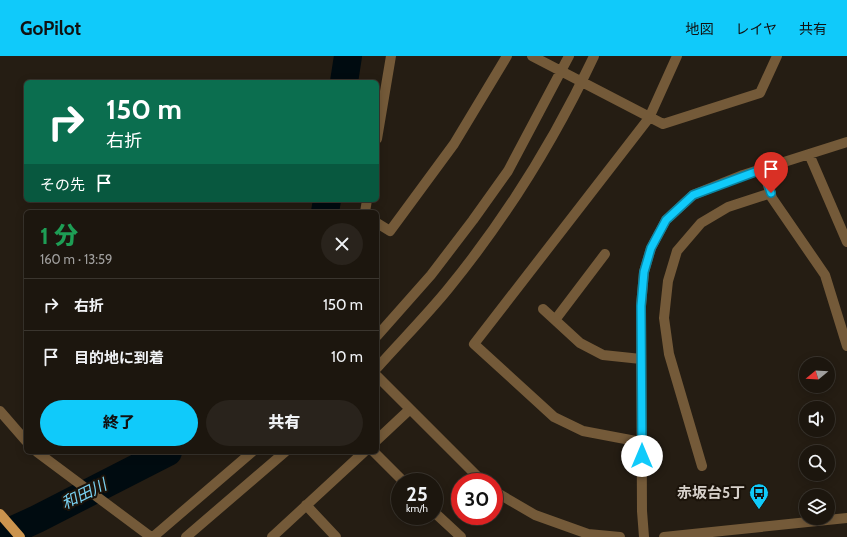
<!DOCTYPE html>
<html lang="ja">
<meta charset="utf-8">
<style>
:root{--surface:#1c160e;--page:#29231c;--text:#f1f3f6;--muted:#a09f9e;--line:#3a352e;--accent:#10cafa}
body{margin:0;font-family:Cabin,"Noto Sans JP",sans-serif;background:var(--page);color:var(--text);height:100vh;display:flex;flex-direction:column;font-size:15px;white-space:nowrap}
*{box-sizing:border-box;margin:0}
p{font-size:13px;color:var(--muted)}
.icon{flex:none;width:22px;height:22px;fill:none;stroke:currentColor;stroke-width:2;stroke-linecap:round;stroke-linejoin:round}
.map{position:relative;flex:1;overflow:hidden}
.panel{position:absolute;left:24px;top:154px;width:355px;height:244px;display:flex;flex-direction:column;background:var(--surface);border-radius:6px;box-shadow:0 2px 10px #0003,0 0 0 1px var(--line)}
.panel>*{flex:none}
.guide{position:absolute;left:24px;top:24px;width:355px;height:122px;border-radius:6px;box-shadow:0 2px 10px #0003,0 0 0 1px var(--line);background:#0b6e4f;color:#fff;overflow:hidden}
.needle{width:26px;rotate:252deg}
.tools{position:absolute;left:799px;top:301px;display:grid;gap:8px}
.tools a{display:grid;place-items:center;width:36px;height:36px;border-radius:50%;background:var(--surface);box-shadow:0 2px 10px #0003,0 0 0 1px var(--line);font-size:20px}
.speed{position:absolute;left:391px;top:417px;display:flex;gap:8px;font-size:20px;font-weight:700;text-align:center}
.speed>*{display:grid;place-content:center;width:52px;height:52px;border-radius:50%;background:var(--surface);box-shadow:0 2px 10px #0003,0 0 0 1px var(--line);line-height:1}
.speed small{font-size:10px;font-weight:400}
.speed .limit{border:6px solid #d22;background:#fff;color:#111}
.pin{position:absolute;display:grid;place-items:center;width:34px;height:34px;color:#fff;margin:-41px -17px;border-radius:50% 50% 50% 0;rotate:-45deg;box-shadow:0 0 4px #0007}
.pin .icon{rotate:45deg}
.me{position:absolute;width:44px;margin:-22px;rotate:0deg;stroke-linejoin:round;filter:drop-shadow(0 0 3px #0008)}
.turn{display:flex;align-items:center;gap:14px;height:84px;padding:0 16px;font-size:18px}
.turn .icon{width:52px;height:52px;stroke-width:2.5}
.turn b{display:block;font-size:28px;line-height:34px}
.then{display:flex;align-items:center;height:38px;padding:0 16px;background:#0003;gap:8px;font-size:15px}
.round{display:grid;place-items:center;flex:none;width:42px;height:42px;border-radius:21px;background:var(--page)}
.summary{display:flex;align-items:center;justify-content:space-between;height:68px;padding:0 16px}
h1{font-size:24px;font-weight:800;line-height:30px;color:#1e9e55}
.primary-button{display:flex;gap:8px;margin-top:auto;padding:8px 16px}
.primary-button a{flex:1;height:46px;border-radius:24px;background:var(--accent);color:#111;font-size:16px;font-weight:800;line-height:46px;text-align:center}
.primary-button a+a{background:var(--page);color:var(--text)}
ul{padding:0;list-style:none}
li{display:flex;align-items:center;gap:12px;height:52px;padding:0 16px;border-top:1px solid var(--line)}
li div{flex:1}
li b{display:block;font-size:15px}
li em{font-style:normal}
header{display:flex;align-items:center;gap:24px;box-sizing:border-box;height:56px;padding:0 20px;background:var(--accent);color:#111}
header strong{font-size:19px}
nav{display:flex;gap:22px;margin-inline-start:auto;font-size:14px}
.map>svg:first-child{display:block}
</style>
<header>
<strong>GoPilot</strong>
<nav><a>地図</a><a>レイヤ</a><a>共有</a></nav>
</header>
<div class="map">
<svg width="847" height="481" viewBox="0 0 847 481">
<rect width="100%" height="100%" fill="#251d13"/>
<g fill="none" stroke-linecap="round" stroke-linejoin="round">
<path stroke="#000b10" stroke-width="28" d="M344,26L348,0
M325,156L327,144
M0,480L37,463L168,396"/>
<path stroke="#745a39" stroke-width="10" d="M532,0L663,68L760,37L777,0
M377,83L391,0
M809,98L847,186
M763,113L772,142L825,219L847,290
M365,156L367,144
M377,167L390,175L454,88L507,0
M543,253L580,287L603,299L641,303
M555,264L605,198
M377,280L431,219L473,164L508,115L569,0
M377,312C401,285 426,260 448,233C506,162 555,83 594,0
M377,320L483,426
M0,355L26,385
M377,384L409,354
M641,386L583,375L554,361L474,288L649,62L677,0
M37,396L151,481
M374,396L404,426
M702,410L669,298L664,262L668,225L677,195L701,167L728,151L771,137
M494,435L535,459L588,478L620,481
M306,449L336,481
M434,456L461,481
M153,481L252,396
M186,481L285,396
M272,481L364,396
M644,481L642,455L641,250L644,216L651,192L666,164L693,139L743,119L847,86
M664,481L847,462"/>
<path stroke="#cb944e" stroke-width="10" d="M0,458L20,481"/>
</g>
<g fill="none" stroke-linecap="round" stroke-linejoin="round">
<g stroke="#0a83a2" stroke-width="10">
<path id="route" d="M642,400L641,250L644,216L651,192L666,164L693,139L763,113L771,137"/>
</g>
<use href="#route" stroke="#10cafa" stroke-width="7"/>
</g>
<defs>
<g id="bus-pin" transform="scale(1)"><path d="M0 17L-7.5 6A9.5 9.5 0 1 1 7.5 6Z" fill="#10cafa" stroke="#1b130a"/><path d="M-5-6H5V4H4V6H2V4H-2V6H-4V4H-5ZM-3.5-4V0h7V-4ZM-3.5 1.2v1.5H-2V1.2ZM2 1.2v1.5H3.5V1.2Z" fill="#111"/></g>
</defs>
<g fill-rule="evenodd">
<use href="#bus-pin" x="759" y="437"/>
</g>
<g text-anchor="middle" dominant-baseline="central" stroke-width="4" stroke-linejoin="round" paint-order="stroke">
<g font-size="15" font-weight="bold" fill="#d6d0ca" stroke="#1b130a" text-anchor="end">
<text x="745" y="437">赤坂台5丁</text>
</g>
<g font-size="16" font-style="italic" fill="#7ad1f1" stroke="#1b130a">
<text transform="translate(84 438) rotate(-26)">和田川</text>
</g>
</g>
</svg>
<div class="tools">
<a><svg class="needle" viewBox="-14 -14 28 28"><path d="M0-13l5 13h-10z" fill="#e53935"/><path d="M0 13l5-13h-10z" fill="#a09f9e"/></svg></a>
<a><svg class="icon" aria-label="sound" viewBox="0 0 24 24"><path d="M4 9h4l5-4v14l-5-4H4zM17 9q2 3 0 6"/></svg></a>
<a><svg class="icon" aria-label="search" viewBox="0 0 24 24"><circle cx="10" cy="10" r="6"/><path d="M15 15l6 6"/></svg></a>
<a><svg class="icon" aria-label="layers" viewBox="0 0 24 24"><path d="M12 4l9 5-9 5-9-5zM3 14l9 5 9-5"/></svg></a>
</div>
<div class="speed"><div>25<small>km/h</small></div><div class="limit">30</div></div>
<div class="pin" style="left:771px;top:137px;background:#d93025"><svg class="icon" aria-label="arrive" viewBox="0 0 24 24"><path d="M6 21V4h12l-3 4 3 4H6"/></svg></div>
<svg class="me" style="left:642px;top:400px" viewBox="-20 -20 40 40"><circle r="19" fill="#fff"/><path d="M0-13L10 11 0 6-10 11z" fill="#10cafa"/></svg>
<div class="guide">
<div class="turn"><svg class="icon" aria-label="right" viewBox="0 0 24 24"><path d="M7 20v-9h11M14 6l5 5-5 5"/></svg><div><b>150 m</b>右折</div></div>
<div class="then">その先<svg class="icon" aria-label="arrive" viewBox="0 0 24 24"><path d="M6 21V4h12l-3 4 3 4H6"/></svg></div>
</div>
<section class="panel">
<div class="summary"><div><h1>1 分</h1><p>160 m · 13:59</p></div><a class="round"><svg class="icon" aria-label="close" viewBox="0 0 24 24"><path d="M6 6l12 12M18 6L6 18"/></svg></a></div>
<ul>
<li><svg class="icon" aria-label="right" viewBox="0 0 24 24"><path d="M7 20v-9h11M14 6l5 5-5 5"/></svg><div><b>右折</b></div><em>150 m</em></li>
<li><svg class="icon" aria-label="arrive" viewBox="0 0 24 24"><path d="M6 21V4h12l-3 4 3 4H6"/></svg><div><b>目的地に到着</b></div><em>10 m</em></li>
</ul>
<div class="primary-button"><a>終了</a><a>共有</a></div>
</section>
</div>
